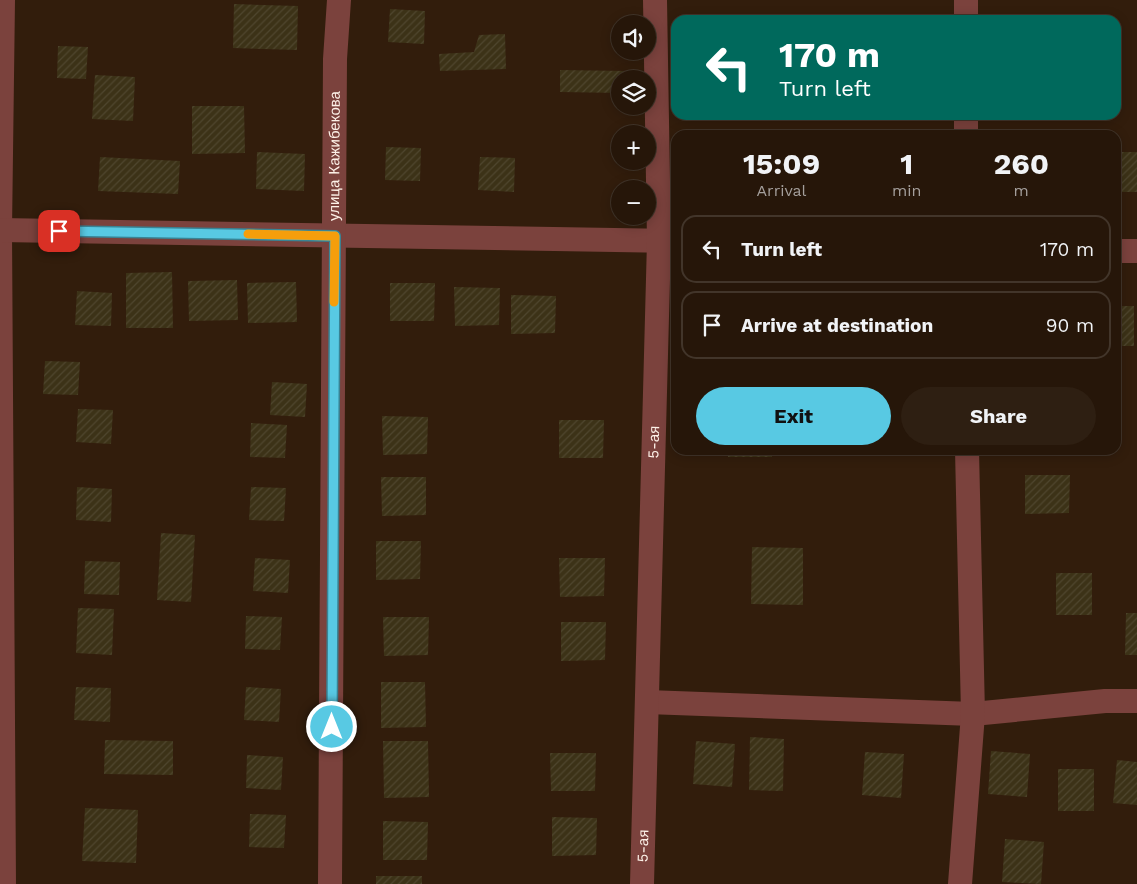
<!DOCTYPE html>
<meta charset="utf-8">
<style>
:root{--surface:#261609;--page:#2e1f12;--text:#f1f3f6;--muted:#a49f9c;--line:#42352a;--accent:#58c9e3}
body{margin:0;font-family:"Work Sans",sans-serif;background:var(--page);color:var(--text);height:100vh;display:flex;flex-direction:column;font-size:19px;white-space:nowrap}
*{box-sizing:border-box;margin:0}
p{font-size:16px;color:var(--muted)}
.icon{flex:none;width:28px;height:28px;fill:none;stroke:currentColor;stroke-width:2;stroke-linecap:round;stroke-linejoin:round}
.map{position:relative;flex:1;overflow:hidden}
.drawer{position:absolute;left:671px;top:130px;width:450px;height:325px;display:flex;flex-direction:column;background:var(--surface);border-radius:15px;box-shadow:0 2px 12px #0003,0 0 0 1px var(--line)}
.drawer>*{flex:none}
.top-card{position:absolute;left:671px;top:15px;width:450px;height:105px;border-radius:15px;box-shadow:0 2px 12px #0003,0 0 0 1px var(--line);background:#00695c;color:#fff;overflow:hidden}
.tools{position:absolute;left:611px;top:15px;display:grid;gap:10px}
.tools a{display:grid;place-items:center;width:45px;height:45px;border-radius:50%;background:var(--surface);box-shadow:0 2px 12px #0003,0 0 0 1px var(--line);font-size:25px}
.pin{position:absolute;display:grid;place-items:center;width:42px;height:42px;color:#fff;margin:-21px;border-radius:10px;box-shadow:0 2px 8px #0006}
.me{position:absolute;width:55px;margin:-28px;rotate:0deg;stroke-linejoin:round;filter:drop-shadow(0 0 4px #0008)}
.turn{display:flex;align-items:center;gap:18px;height:105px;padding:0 25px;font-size:22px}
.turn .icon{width:65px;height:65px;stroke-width:2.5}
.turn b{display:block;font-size:35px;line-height:42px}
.eta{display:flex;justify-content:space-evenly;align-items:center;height:85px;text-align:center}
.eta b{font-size:30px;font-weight:700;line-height:35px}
.cta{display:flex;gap:10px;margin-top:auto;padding:10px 25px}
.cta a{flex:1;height:58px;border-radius:30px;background:var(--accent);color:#111;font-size:20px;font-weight:700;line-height:58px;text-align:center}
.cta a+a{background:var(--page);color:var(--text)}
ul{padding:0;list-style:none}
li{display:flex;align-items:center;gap:15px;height:68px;margin:0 10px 8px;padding:0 15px;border:2px solid var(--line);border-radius:15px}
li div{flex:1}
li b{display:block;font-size:19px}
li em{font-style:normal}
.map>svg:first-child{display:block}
</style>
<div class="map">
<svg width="1137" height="884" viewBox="0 0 1137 884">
<defs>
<pattern id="building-hatch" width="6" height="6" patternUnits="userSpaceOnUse" patternTransform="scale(1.25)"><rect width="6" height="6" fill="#3c3217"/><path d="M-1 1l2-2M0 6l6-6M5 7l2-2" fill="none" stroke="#4f462e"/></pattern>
</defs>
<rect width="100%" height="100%" fill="#321d0c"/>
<path fill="url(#building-hatch)" d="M234,4L298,6L297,50L233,48Z
M390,9L425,11L424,44L388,42Z
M505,34L506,69L440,71L439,54L474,52L479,35Z
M58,46L88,47L86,79L57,78Z
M560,70L627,71V79H620V93L560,92Z
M95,75L135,77L133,121L92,119Z
M192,106H244L245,153L192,154Z
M386,147L421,148L420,181L385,180Z
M257,152L305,154L304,191L256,189Z
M1116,152H1137V192H1116Z
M100,157L180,161L178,194L98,191Z
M480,157L515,158L514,192L478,190Z
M172,272L173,328H126V273Z
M237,280L238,320L189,321L188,281Z
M296,282L297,322L248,323L247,283Z
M390,283H435L434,321H390Z
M454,287L500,288L499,325L455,326Z
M77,291L112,293L111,326L75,325Z
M511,295L556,296L555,333L511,334Z
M1116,306H1134V346H1116Z
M45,361L80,362L78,395L43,394Z
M272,382L307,384L305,417L270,415Z
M78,409L113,410L111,444L76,442Z
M382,416L428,417L427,454L383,455Z
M559,420H604L603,458H559Z
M251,423L287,425L285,458L250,457Z
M728,450H772V457H728Z
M1025,475H1070L1069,513L1025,514Z
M381,477H426V515L382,516Z
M77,487L112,489L111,522L76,520Z
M251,487L286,488L284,521L249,520Z
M161,533L195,535L191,602L157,600Z
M376,541H421L420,579L376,580Z
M752,547L803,548V605L751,604Z
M255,558L290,560L288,593L253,591Z
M559,558H605L604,596L560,597Z
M85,561L120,562L119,595L84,594Z
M1056,573H1092V615H1056Z
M78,608L114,609L112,655L76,653Z
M1126,613H1137V655H1125Z
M246,616L282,617L280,650L245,649Z
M383,617H429L428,655L384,656Z
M561,622H606L605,660L561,661Z
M381,682H425L426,727L381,728Z
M76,687L111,688L110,722L74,720Z
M246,687L281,689L279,722L244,720Z
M750,737L784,739L783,791L749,790Z
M105,740L173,741V775L104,774Z
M383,741H428L429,797L384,798Z
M696,741L735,744L732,787L693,784Z
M991,751L1030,754L1027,797L988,794Z
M865,752L904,754L901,798L862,795Z
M550,753H596L595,791H551Z
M247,755L283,757L281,790L246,788Z
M1117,760L1137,762V805L1113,803Z
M1058,769H1094V811H1058Z
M85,808L138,810L136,863L82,861Z
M250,814L286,815L284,848L249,847Z
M552,817L597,818L596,855L552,856Z
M383,821L428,822L427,860H383Z
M1005,839L1044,842L1041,884L1002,882Z
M376,876H422V884H376Z"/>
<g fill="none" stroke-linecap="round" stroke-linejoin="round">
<g stroke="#7b423d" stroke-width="24">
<path d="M3,0L0,230L4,884"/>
<path d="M966,20V0"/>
<path d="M966,135V115"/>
<path d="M0,230L676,241"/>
<path d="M1116,251H1137"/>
<path d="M647,702L973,714L1105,701H1137"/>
<path id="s1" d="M330,884L335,59L339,0"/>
<path id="s2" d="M642,884L659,241L655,0"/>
<path d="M960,884L973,714L967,450"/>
</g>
</g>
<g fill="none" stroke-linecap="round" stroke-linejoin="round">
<g stroke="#398394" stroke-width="12">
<path id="route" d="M59,231L335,236L332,727"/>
</g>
<use href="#route" stroke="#58c9e3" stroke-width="9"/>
<path stroke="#f59e0b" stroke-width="9" d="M248,234L335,236L334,302"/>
</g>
<g text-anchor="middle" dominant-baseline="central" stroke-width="5" stroke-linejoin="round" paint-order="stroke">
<g font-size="15" fill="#fdf1e8" stroke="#321d0c">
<text stroke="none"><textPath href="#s1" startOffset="728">улица Кажибекова</textPath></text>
<text stroke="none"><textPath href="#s2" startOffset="442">5-ая</textPath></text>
<text stroke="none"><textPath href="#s2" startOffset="38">5-ая</textPath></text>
</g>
</g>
</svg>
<div class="tools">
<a><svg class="icon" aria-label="sound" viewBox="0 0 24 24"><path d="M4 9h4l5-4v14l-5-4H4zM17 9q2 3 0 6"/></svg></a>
<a><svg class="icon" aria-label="layers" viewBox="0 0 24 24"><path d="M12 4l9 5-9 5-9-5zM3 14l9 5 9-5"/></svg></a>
<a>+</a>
<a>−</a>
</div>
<div class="pin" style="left:59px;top:231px;background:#d93025"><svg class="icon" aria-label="arrive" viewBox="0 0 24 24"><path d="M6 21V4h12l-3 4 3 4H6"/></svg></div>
<svg class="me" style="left:332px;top:727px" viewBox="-20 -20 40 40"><circle r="17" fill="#58c9e3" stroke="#fff" stroke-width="3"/><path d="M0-11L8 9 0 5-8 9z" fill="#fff"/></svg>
<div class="top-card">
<div class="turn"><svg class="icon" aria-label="left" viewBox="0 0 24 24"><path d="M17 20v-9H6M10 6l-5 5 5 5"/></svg><div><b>170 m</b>Turn left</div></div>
</div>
<section class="drawer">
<div class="eta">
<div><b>15:09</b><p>Arrival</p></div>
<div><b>1</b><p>min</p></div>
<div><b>260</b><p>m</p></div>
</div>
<ul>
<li><svg class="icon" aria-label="left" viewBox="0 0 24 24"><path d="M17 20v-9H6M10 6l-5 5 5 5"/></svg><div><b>Turn left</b></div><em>170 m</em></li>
<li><svg class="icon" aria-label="arrive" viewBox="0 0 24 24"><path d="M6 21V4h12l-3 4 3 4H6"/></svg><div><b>Arrive at destination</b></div><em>90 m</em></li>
</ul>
<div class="cta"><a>Exit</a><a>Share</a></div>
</section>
</div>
